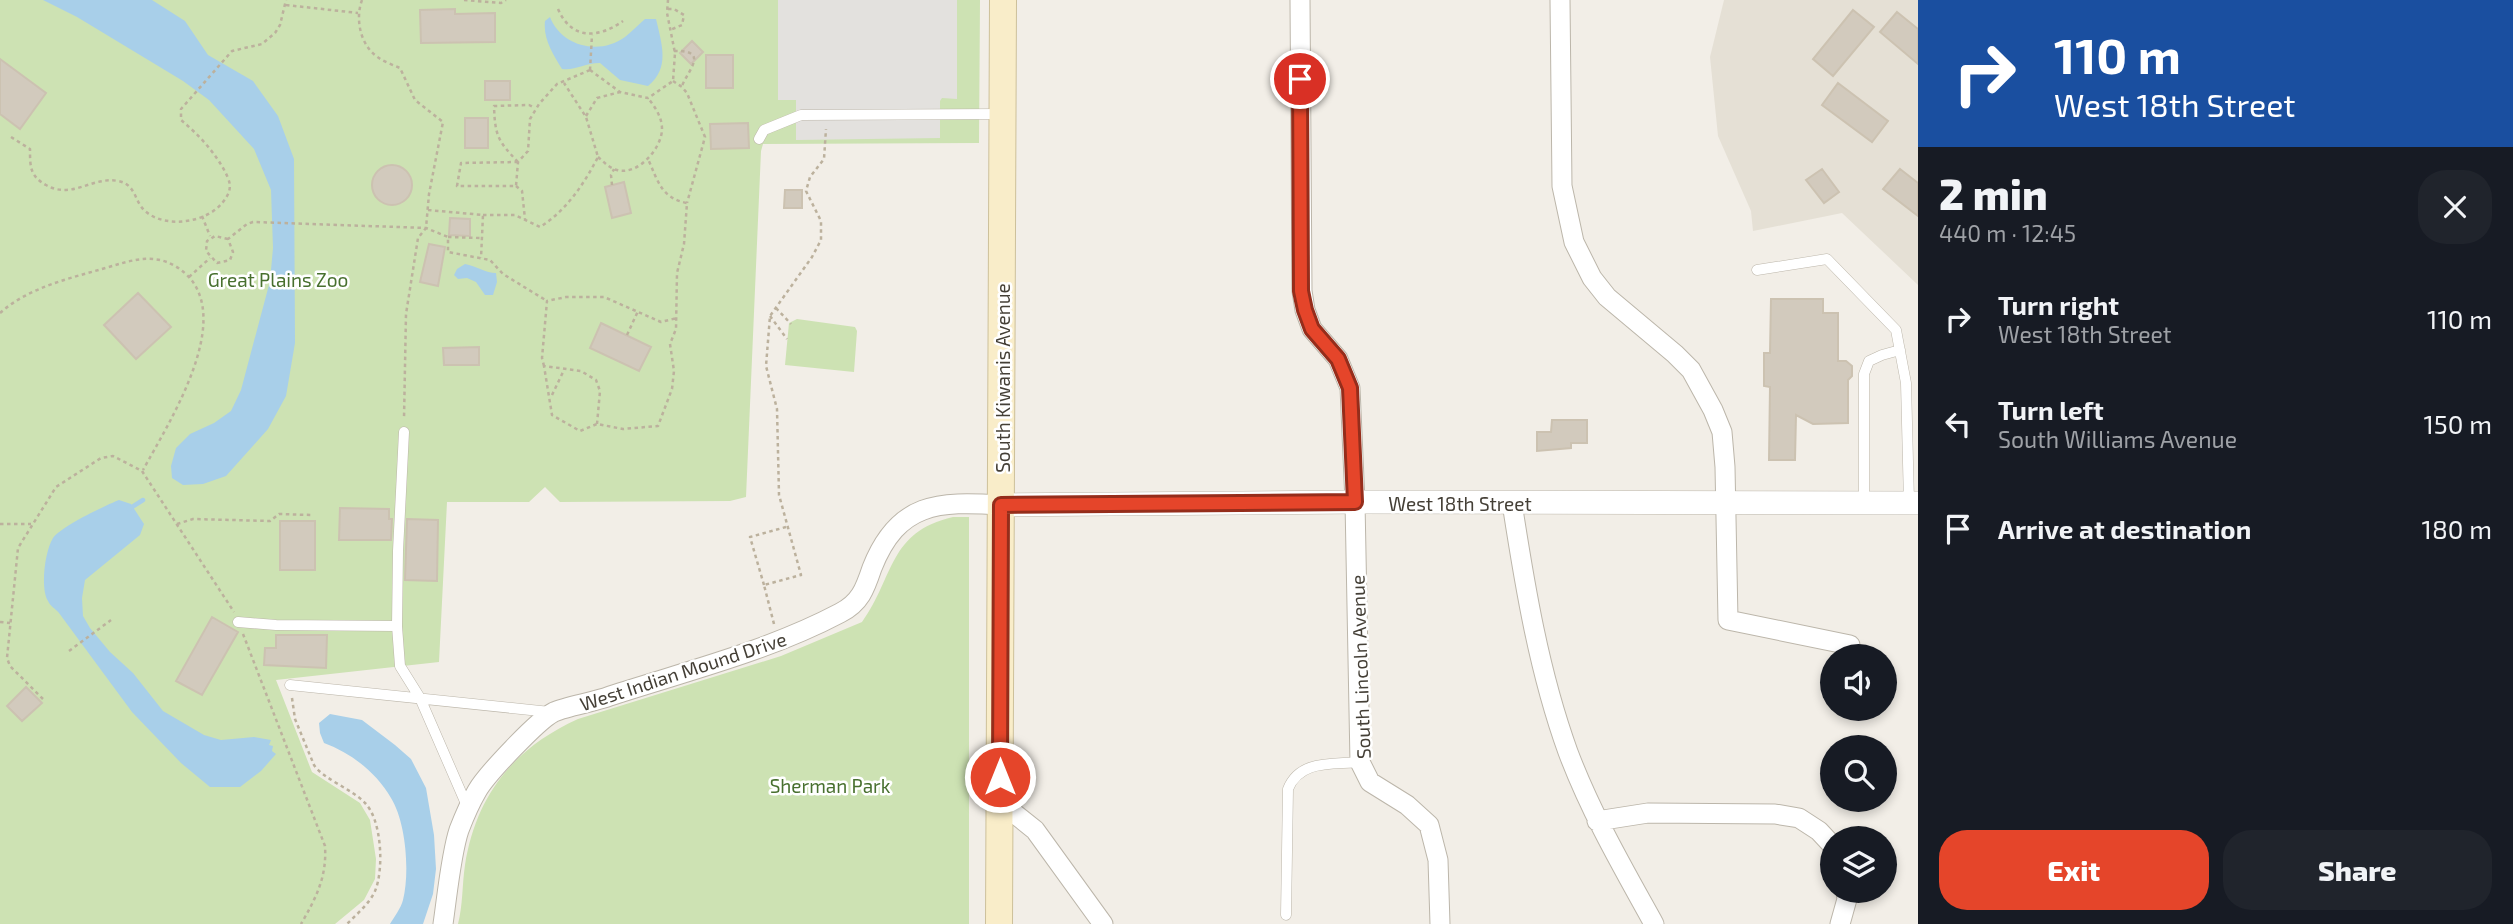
<!DOCTYPE html>
<meta charset="utf-8">
<style>
:root{--surface:#171b24;--page:#20242c;--text:#f1f3f6;--muted:#9ea1a6;--accent:#e5452a}
body{margin:0;font-family:"Exo 2",sans-serif;background:var(--page);color:var(--text);height:100vh;display:flex;flex-direction:column;font-size:26px;white-space:nowrap}
*{box-sizing:border-box;margin:0}
p{font-size:23px;color:var(--muted)}
.icon{flex:none;width:38px;height:38px;fill:none;stroke:currentColor;stroke-width:2;stroke-linecap:round;stroke-linejoin:round}
.map{position:relative;flex:1;overflow:hidden}
.details{display:flex;flex-direction:column;background:var(--surface);width:595px}
.details>*{flex:none}
.banner{background:#1a4fa0;color:#fff;overflow:hidden}
.tools{position:absolute;left:1820px;top:644px;display:grid;gap:14px}
.tools a{display:grid;place-items:center;width:77px;height:77px;border-radius:50%;background:var(--surface);box-shadow:0 4px 10px #0003;font-size:35px}
.pin{position:absolute;display:grid;place-items:center;width:60px;height:60px;color:#fff;margin:-30px;border:4px solid #fff;border-radius:50%;box-shadow:0 2px 7px #0007}
.me{position:absolute;width:77px;margin:-38px;rotate:0deg;stroke-linejoin:round;filter:drop-shadow(0 0 5px #0008)}
.turn{display:flex;align-items:center;gap:24px;height:147px;padding:0 21px;font-size:32px}
.turn .icon{width:91px;height:91px;stroke-width:2.5}
.turn b{display:block;font-size:49px;line-height:60px}
.round{display:grid;place-items:center;flex:none;width:74px;height:74px;border-radius:28px;background:var(--page)}
.summary{display:flex;align-items:center;justify-content:space-between;height:119px;padding:0 21px}
h1{font-size:42px;font-weight:800;line-height:52px}
.button{display:flex;gap:14px;margin-top:auto;padding:14px 21px}
.button a{flex:1;height:80px;border-radius:28px;background:var(--accent);color:#fff;font-size:28px;font-weight:800;line-height:80px;text-align:center}
.button a+a{background:var(--page);color:var(--text)}
ul{padding:0;list-style:none}
li{display:flex;align-items:center;gap:21px;height:105px;padding:0 21px}
li div{flex:1}
li b{display:block;font-size:26px}
li em{font-style:normal}
main{display:flex;flex:1;min-height:0}
.map>svg:first-child{display:block}
</style>
<main>
<div class="map">
<svg width="1918" height="924" viewBox="0 0 1918 924">
<rect width="100%" height="100%" fill="#f2eee7"/>
<path fill="#e5e0d5" d="M1724,0H1918V285L1842,213L1753,231L1751,211L1718,136L1710,57Z"/>
<path fill="#cde2b3" d="M0,0H980L979,143L763,144L761,151L746,497L730,501L560,502L545,487L529,502H447L439,662L276,680L312,772L360,803L370,820L376,859L375,879L364,900L335,924H0Z
M797,319L855,327L857,331L854,372L785,365L789,323Z
M953,517H969V924H458C463,905 462,885 465,865C476,795 514,748 578,719L781,656L862,622C895,576 888,532 953,517Z"/>
<path fill="#e3e1de" d="M778,0H957V99L942,98L940,101V138L796,140V100H778Z"/>
<path fill="#a8cfe9" d="M43,0H152L185,21L208,55L253,81L278,116L294,159L295,343L286,396L268,429L226,476L203,484L183,485L172,478L171,466L176,448L190,434L214,423L231,411L241,390L270,281L273,248L271,190L254,149L209,100L183,81L77,17Z
M550,17C561,46 599,56 625,37C631,32 638,25 645,19H656C662,45 670,68 648,86L620,80L600,63C584,63 575,71 562,69C553,54 543,39 545,21Z
M465,264C476,266 486,273 496,273L497,282L493,295H485L476,282L467,278L458,279L454,275L457,269Z
M119,500L131,504L144,524L140,535L85,580L82,598L83,616L90,628L110,652L133,673L163,711L204,735L221,740L254,737L271,740L269,745L273,746L272,751L276,754L261,771L240,787H210L181,763L132,712L59,613C56,609 50,606 48,601C40,589 45,550 53,538C62,526 104,506 119,500Z
M330,714L362,720L395,745L411,759L426,788L434,835L436,869L433,894L423,924H390C394,917 401,908 403,900C410,872 406,822 391,798C376,772 351,753 324,743L320,733L319,723Z"/>
<g fill="none" stroke-linecap="round" stroke-linejoin="round">
<path stroke="#a8cfe9" stroke-width="4.5" d="M129,509L143,500"/>
</g>
<path fill="#d2cabd" stroke="#ccc2b1" stroke-width="2" d="M455,9V14L495,13V42L421,43L420,10Z
M1853,10L1874,27L1833,76L1813,59Z
M1897,12L1918,29V64L1880,32Z
M692,41L703,52L691,64L680,53Z
M706,55H733V88H706Z
M0,59L46,93L20,129L0,114Z
M485,81H510V100H485Z
M1838,83L1888,121L1872,142L1822,105Z
M465,118H488V148H465Z
M748,123L749,148L711,149L710,124Z
M372 185a20 20 0 1 1 40 0a20 20 0 1 1-40 0Z
M1822,169L1839,192L1824,203L1806,180Z
M1900,169L1918,183V216L1883,189Z
M624,182L631,213L612,218L605,187Z
M785,190H802V208H784Z
M450,218L470,219V236L449,235Z
M429,244L445,247L438,286L420,282Z
M138,293L171,327L136,359L104,325Z
M1771,299H1823V313H1838V361H1846L1852,366V376L1848,380V423L1813,424L1796,415L1795,460H1769L1770,387L1764,386V353H1770Z
M601,323L651,347L639,371L590,348Z
M479,347V365H444L443,348Z
M1552,420H1587V443H1571V448L1537,451V432H1551Z
M340,508L389,509V519H392L391,540H339Z
M407,519L438,520L437,581L405,580Z
M280,521H315V570H280Z
M212,617L238,632L202,695L176,681Z
M276,635H327L326,668L264,665L265,648H276Z
M26,687L42,703L22,721L7,706Z"/>
<g fill="none" stroke-linecap="round" stroke-linejoin="round">
<g stroke="#bcb6aa" stroke-width="11">
<path id="service" d="M759,139L764,130L801,115L1002,114
M1757,270L1827,259L1896,330L1906,383L1909,502
M404,432L398,551L397,626L400,666L420,698L467,806
M1864,502V374L1869,361L1882,355L1900,350
M238,622L276,625L397,626
M290,685L550,712
M1286,915L1288,789C1300,759 1333,765 1360,762"/>
</g>
<g stroke="#bcb6aa" stroke-width="21">
<path id="minor" d="M1300,0L1302,291L1305,310L1312,329L1338,359L1350,388L1355,502L1360,762L1370,782L1407,805L1429,825L1438,860L1440,924
M1560,0L1562,186L1574,242L1592,278L1607,297L1675,354L1691,370L1713,410L1722,432L1725,467L1728,620L1850,645
M1512,503C1525,587 1539,672 1568,752C1591,813 1623,868 1654,924
M1000,802L1035,830L1103,924
M1597,821L1648,813L1775,814L1799,818L1819,831L1832,845
M443,924C447,897 451,854 459,830C464,817 470,803 477,791C486,775 538,720 554,712C567,706 595,702 610,696C687,671 768,651 840,613C860,603 865,589 872,568C898,502 938,501 1001,505
M1840,924L1847,899L1846,891"/>
</g>
<g stroke="#bcb6aa" stroke-width="24">
<path id="tertiary" d="M1001,505L1355,502L1918,503"/>
</g>
<g stroke="#cdc09a" stroke-width="28">
<path id="secondary" d="M999,924L1003,0"/>
</g>
<path stroke="#bcb19d" stroke-width="2.5" stroke-dasharray="3.5 3.5" stroke-linecap="butt" d="M362,0C355,19 360,46 379,58C385,62 393,65 400,68L415,100L443,122L429,194L426,228L418,238L406,314L404,419
M464,0L501,3L506,0
M286,5L358,13
M558,9C572,41 599,38 623,21
M668,9H674L684,15L682,25L670,30
M674,51C710,50 688,70 682,86
M590,70L620,92L648,98L673,81L675,53L667,13L668,0
M590,70L592,35
M673,81L682,87L687,93L705,137L687,203
M586,116L597,98L620,92
M11,137L30,149C30,167 30,176 46,185C72,200 92,176 118,181C136,184 134,201 145,211C165,229 207,223 223,202C229,194 232,188 228,178C218,155 199,135 181,120V109L232,51L262,44L275,33L280,25L286,0
M598,157C604,162 609,168 617,170C638,176 662,148 662,129C662,117 655,107 648,98
M518,162L461,163L457,186H516L518,162L528,151L530,119L539,104L557,84L590,70
M518,162C498,141 495,136 494,106L529,105L535,108
M612,185L611,175L614,169
M516,186L522,191L525,219
M428,210L483,215L481,258
M483,215H515L540,227C566,211 584,184 598,157L586,117L564,83
M202,216L210,236
M448,237L480,238
M228,239L215,236L207,241L206,251L217,263L230,260L233,252L228,239L247,224L253,222L426,228L448,237V252L490,260L503,274L547,301
M189,277L210,258
M776,308L791,324
M0,313C28,288 67,279 102,269C133,260 159,249 187,275C234,322 168,424 143,470
M770,316L787,339
M627,335L638,311
M544,366L542,358L547,301L566,297H604L661,322L677,318
M552,395L564,370
M597,424L600,391L596,380L581,371L544,366L552,415L580,431L597,424L623,429L658,426L672,389L674,371L670,344L676,329L677,273L684,244L687,203C661,198 658,181 648,159
M0,524H31
M177,524L193,519L270,521L279,514L311,515
M764,585L750,537L786,527
M0,622L10,623
M774,624L764,585L801,575L779,495L777,409L766,366L770,316L812,257L821,240V221L806,191L810,177L824,159L826,129
M243,634L325,846C327,877 316,898 301,924
M69,651L111,620
M292,698L295,719L314,765C323,779 352,789 365,803C382,820 384,870 375,891C369,904 357,914 347,924
M43,699L10,666L7,658L18,548L56,487L101,458L113,456L142,471L234,612"/>
<use href="#service" stroke="#fff" stroke-width="10"/>
<use href="#minor" stroke="#fff" stroke-width="19"/>
<use href="#tertiary" stroke="#fff" stroke-width="23"/>
<use href="#secondary" stroke="#f9edc9" stroke-width="26"/>
</g>
<g fill="none" stroke-linecap="round" stroke-linejoin="round">
<g stroke="#952d1b" stroke-width="18">
<path id="route" d="M1000,777L1001,505L1355,502L1350,388L1338,359L1312,329L1305,310L1301,291L1300,79"/>
</g>
<use href="#route" stroke="#e5452a" stroke-width="12"/>
</g>
<g text-anchor="middle" dominant-baseline="central" stroke-width="5" stroke-linejoin="round" paint-order="stroke">
<g font-size="19" fill="#48702f" stroke="#fff">
<text x="278" y="279">Great Plains Zoo</text>
<text x="830" y="785">Sherman Park</text>
</g>
<g font-size="19" fill="#443f36" stroke="#fff">
<text transform="translate(1002 378) rotate(-90)">South Kiwanis Avenue</text>
<text x="1460" y="503">West 18th Street</text>
<text transform="translate(1360 667) rotate(-92)">South Lincoln Avenue</text>
<text transform="translate(683 671) rotate(-18)">West Indian Mound Drive</text>
</g>
</g>
</svg>
<div class="tools">
<a><svg class="icon" aria-label="sound" viewBox="0 0 24 24"><path d="M4 9h4l5-4v14l-5-4H4zM17 9q2 3 0 6"/></svg></a>
<a><svg class="icon" aria-label="search" viewBox="0 0 24 24"><circle cx="10" cy="10" r="6"/><path d="M15 15l6 6"/></svg></a>
<a><svg class="icon" aria-label="layers" viewBox="0 0 24 24"><path d="M12 4l9 5-9 5-9-5zM3 14l9 5 9-5"/></svg></a>
</div>
<div class="pin" style="left:1300px;top:79px;background:#d93025"><svg class="icon" aria-label="arrive" viewBox="0 0 24 24"><path d="M6 21V4h12l-3 4 3 4H6"/></svg></div>
<svg class="me" style="left:1000px;top:777px" viewBox="-20 -20 40 40"><circle r="17" fill="#e5452a" stroke="#fff" stroke-width="3"/><path d="M0-11L8 9 0 5-8 9z" fill="#fff"/></svg>
</div>
<section class="details">
<div class="banner">
<div class="turn"><svg class="icon" aria-label="right" viewBox="0 0 24 24"><path d="M7 20v-9h11M14 6l5 5-5 5"/></svg><div><b>110 m</b>West 18th Street</div></div>
</div>
<div class="summary"><div><h1>2 min</h1><p>440 m · 12:45</p></div><a class="round"><svg class="icon" aria-label="close" viewBox="0 0 24 24"><path d="M6 6l12 12M18 6L6 18"/></svg></a></div>
<ul>
<li><svg class="icon" aria-label="right" viewBox="0 0 24 24"><path d="M7 20v-9h11M14 6l5 5-5 5"/></svg><div><b>Turn right</b><p>West 18th Street</p></div><em>110 m</em></li>
<li><svg class="icon" aria-label="left" viewBox="0 0 24 24"><path d="M17 20v-9H6M10 6l-5 5 5 5"/></svg><div><b>Turn left</b><p>South Williams Avenue</p></div><em>150 m</em></li>
<li><svg class="icon" aria-label="arrive" viewBox="0 0 24 24"><path d="M6 21V4h12l-3 4 3 4H6"/></svg><div><b>Arrive at destination</b></div><em>180 m</em></li>
</ul>
<div class="button"><a>Exit</a><a>Share</a></div>
</section>
</main>
